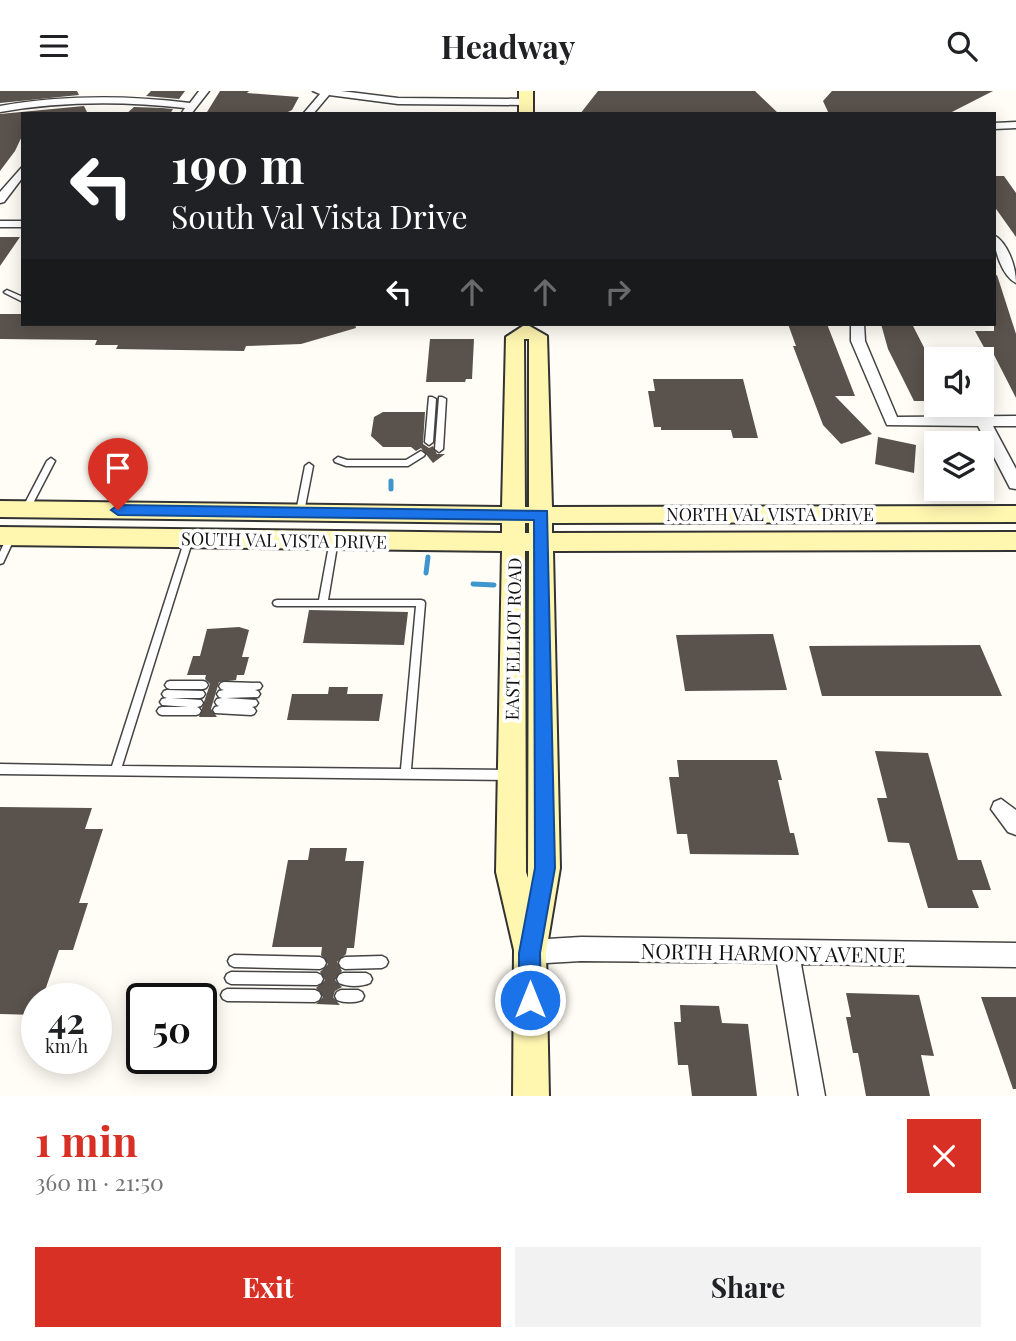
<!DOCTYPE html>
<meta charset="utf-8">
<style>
:root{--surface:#fff;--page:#f2f2f2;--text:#202124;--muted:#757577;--accent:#d93025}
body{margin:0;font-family:"Playfair Display",serif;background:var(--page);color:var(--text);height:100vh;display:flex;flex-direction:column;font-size:26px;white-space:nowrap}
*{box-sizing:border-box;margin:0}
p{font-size:23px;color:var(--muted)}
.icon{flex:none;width:38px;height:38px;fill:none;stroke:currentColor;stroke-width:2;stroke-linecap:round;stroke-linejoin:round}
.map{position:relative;height:1005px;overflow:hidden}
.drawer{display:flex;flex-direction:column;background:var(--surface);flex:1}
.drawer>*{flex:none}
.banner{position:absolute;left:21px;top:21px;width:975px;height:214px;border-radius:0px;box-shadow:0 4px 18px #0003;background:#202124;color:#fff;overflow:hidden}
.fabs{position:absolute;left:924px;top:256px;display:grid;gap:14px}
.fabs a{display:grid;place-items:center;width:70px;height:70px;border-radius:0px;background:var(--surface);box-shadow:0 4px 18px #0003;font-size:35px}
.speed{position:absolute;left:21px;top:892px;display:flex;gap:14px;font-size:35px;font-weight:700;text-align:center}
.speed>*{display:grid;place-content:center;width:91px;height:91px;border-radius:50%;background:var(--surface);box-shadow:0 4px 18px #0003;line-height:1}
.speed small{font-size:18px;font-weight:400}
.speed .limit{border:4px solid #111;border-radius:10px;background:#fff;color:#111}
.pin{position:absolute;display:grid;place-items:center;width:60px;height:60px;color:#fff;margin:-72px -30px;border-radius:50% 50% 50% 0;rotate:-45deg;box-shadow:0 0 7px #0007}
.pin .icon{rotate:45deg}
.me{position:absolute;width:77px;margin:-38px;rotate:0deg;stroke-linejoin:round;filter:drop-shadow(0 0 5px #0008)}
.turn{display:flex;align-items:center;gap:24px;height:147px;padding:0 35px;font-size:32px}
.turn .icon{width:91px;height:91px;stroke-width:2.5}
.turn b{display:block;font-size:49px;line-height:60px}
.lanes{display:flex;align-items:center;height:66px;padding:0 35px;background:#0003;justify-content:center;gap:35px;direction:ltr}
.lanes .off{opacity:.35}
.round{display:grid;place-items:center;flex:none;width:74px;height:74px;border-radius:0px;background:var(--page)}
.summary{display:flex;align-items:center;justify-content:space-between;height:119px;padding:0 35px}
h1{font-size:42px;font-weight:700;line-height:52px;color:var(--accent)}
.action{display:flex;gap:14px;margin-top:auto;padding:14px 35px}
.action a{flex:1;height:80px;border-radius:0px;background:var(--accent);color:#fff;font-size:28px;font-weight:700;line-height:80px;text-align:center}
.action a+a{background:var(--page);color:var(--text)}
header{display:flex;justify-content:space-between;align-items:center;height:91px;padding:0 35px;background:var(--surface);font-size:32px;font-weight:700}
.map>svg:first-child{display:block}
</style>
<header><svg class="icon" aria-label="menu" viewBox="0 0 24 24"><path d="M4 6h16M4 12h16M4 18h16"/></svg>Headway<svg class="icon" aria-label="search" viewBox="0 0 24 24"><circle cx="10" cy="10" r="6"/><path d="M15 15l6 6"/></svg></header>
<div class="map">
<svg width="1016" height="1005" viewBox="0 0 1016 1005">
<rect width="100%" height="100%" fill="#fffdf5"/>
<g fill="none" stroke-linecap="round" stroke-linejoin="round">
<path stroke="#3f96cf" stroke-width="5" d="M391,390V398
M426,482L428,466
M473,493L494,494"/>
</g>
<path fill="#5a524d" d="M0,0H77L79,4L0,12Z
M151,0H185L179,8L146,5Z
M220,0H249L247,2L299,6L292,19L286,22L207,21Z
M598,0H755L779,23H580Z
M832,0H993L948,23H829L823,10Z
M84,15L88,23H23V43L15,60L0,80V23Z
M134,16L162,17L173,18L170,23H126Z
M994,85H1004L1016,102V146L994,115Z
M0,146H20L0,175Z
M997,184L1016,243V307L992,260H986L975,240H994V185Z
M0,223H23V233H355L356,237L301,253L246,255L244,260L116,258L118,254H95L97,249L0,248Z
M788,233H827L855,305H835L872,343L841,353L823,334L793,255H796Z
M881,233H912L936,280V310H914L888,258Z
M430,248H474L472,288H466L465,291H426Z
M653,288H743L758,347H733L731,339H661V336H654L648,300H655Z
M383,321H425L423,353L429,357L433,355L437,363H445L433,372L421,357L416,360L411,356H383L371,345L374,326Z
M878,346L916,354L914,382L875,373Z
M309,519L408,521L404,554L303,552Z
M239,536L249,539L242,566H249L244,584H237L236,589L219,591L211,618L217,626H199L210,593L205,588L206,584H187L193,565H200L207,538Z
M773,543L787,599L685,600L676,544Z
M980,554L1002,605H822L809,555Z
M329,596H348L347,603H383L379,630L287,629L292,603H328Z
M875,660L928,662L958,769H981L991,799H972L979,817H928L909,752L888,751L877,707H887Z
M677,669H777L782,689H778L790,742H794L799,764L690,763L687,743H677L669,686H679Z
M0,716L92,717L85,738H103L79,812H88L73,859H59L42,908H37V924L0,923Z
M310,757H347L345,770H364L354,857H347L346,863L337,871L342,880L335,889L342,896L335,900L333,906L340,914L316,913L323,906L316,897L325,889L320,881L328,873L321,864L322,856H272L288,769H308Z
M846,902L919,904L934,965L921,964L930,1005H866L858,962H853L846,926H851Z
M981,906H1016V998H1013Z
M680,914L719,915L722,932L748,933L757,1005H692L688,974H678L674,931H681Z"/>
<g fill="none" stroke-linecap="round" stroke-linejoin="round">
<g stroke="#444" stroke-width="3">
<path id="lane" d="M7,199L23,206V211L5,202L4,201Z
M429,306H432L436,308L433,351L429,354L425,351Z
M439,306H442L446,308L443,358L439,361L435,358Z
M421,360L425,363L424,365L408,375H346L335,371L334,369L338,366L347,369H406Z
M51,367L55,370L30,418L26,421L23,420L22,418L47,370Z
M309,372L313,375L304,421L300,424L296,421L305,375Z
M11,443L15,446L3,472L0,473V461L8,444Z
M189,445L193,448L122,675L401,678L416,515H277L274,514L273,512L274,510L277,509H319L330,449L334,446L338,449L328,509H421L424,510L425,512L411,678L510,679L514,681L515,684L514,687L510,689L0,683V673L112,675L185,448Z
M170,590H203L206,591L208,594L206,597L203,598H170L167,597L165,594L167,591Z
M224,591L260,592L262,595L260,598L255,599L258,600L260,603L258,606L226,607L256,609L258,612L256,615L252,616L254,617L256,620L254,623L251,624L215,622L213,619L215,616L219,615L217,614L215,611L217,608L222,607L219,606L217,603L219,600L224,599L221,598L219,595L221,592Z
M167,599L203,600L205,603L203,606L200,607H171L201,609L203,612L201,615L197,616L199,617L201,620L199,623L196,624H162L159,623L157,620L159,617L162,616H188L162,614L160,611L162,608L167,607L164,606L162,603L164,600Z
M234,864L320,866L324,868L326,872L324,876L320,878L234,876L230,874L228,870L230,866Z
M382,865L386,867L388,871L386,875L382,877L345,878L341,876L339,872L341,868L345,866Z
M231,881L317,882L321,884L323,888L321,892L317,894L231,893L227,891L225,887L227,883Z
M343,882H366L370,884L372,888L370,892C362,896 347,896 339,892L337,888L339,884Z
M227,898L315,899L319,901L321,905L319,909L315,911L227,910L223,908L221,904L223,900Z
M341,899H358L362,901L364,905L362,909C355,912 344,912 337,909L335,905L337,901Z"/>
</g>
<g stroke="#444" stroke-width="3">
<path id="street" d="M199,0H209L191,23H181L185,17C123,10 62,10 0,21V15C64,4 125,4 190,12Z
M313,0H341L398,7L525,8L530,11L525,14L398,13L329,4L313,23H303L320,3Z
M1016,31V37L994,38V32Z
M23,75V86L4,111L0,112V101Z
M0,130H23V136H0Z
M994,144C1008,152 1016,176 1016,192C1002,185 994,159 994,144Z
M851,233H864L865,250L897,326L1016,325V335H993L1016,378V398L1010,397L978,335L887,334L851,250Z
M1001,708L1016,719V744L1008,741L991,718L994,711Z
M581,846L1016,852V876L801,873L825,1005H799L777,872L581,870L530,873L522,869L518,861L522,853L530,849Z"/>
</g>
<g stroke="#333" stroke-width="4">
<path id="secondary" d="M519,0H533V23H519Z
M526,233L547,245L552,416L1016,415V431L552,432V442L1016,441V459L553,460L560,777L546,861L549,1005H513L514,859L496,781L502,460L0,454V436L502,442V432L0,426V410L502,416L506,246ZM524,248H529V416H525ZM525,432H529V442H525ZM525,460H529L528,787L526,781Z"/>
</g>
<use href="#lane" fill="#fff" fill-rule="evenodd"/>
<use href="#street" fill="#fff" fill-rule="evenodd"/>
<use href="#secondary" fill="#fff6b0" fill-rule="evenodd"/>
</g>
<path fill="#1a73e8" stroke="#114b97" stroke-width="2" d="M118,414L547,420L555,777L540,862L541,909L538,917L530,920L522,917L519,909V862L535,777L534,429L118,424L111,419Z"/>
<g text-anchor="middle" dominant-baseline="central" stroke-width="7" stroke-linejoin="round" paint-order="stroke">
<g font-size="18" fill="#111" stroke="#fff">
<text x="770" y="423">NORTH VAL VISTA DRIVE</text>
<text transform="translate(284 449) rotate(1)">SOUTH VAL VISTA DRIVE</text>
<text transform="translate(513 548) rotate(-89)">EAST ELLIOT ROAD</text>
</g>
<g font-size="21" fill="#111" stroke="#fff">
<text transform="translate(773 861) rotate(1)">NORTH HARMONY AVENUE</text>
</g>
</g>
</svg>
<div class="fabs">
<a><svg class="icon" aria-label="sound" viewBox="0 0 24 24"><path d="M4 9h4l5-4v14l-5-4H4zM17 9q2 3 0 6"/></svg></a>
<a><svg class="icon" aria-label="layers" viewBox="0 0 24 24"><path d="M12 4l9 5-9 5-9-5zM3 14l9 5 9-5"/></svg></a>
</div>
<div class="speed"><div>42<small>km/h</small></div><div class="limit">50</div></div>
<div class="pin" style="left:118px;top:419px;background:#d93025"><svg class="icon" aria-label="arrive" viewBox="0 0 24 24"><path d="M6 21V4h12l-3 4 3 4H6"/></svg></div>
<svg class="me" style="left:530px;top:909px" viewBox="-20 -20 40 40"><circle r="17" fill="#1a73e8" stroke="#fff" stroke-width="3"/><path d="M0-11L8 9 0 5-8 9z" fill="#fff"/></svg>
<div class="banner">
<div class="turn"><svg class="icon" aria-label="left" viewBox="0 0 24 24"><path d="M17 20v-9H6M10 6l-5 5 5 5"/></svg><div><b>190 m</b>South Val Vista Drive</div></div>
<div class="lanes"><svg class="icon" aria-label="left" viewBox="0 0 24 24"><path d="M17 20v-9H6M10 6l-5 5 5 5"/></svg><svg class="icon off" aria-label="ahead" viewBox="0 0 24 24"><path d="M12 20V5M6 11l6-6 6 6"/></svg><svg class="icon off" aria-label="ahead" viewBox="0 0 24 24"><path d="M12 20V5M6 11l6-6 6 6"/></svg><svg class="icon off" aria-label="right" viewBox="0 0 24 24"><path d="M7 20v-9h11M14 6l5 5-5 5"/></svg></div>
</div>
</div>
<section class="drawer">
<div class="summary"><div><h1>1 min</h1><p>360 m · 21:50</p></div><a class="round" style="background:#d93025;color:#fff"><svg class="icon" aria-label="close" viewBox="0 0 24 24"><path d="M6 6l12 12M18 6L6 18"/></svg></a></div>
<div class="action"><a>Exit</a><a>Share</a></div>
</section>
